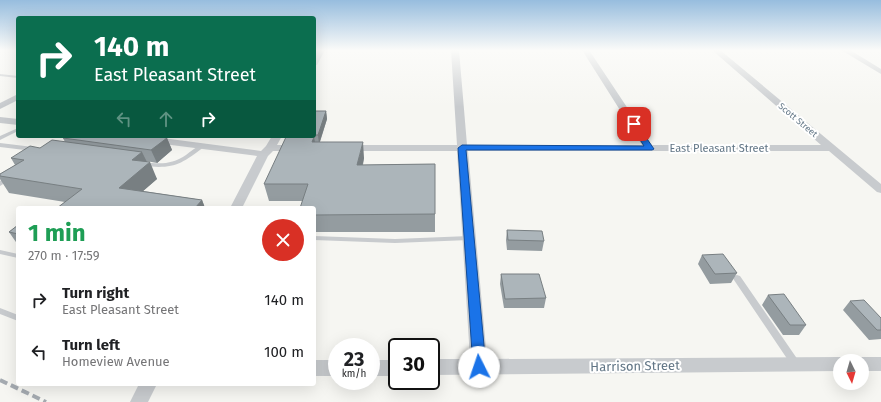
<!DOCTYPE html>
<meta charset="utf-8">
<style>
:root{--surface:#fff;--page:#f2f2f2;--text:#202124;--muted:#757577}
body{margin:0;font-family:"Fira Sans",sans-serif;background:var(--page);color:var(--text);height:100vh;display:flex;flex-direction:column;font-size:15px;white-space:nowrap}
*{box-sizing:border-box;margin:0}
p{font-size:13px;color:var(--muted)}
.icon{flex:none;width:22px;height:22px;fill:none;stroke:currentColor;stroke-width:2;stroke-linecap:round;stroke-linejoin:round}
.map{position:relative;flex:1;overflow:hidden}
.details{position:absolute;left:16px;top:206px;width:300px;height:180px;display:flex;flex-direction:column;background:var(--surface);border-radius:4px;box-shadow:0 4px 16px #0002}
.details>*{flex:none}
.hud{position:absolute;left:16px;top:16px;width:300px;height:122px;border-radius:4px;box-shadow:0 4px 16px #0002;background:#0b6e4f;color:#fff;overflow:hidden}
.needle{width:26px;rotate:175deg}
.controls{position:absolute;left:833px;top:354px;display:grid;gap:8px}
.controls a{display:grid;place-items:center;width:36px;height:36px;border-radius:50%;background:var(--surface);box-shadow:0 4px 16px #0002;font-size:20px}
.speed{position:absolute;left:328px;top:338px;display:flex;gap:8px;font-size:20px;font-weight:700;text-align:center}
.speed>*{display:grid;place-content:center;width:52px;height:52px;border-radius:50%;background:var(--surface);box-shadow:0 4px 16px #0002;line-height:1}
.speed small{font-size:10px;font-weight:400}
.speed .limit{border:2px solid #111;border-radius:6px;background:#fff;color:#111}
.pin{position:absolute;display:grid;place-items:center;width:34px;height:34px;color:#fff;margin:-17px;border-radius:8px;box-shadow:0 2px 6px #0006}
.me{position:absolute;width:44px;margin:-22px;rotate:356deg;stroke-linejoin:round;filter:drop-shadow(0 0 3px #0008)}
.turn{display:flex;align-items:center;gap:14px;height:84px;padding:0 12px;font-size:18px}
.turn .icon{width:52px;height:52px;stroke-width:2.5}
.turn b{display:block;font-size:28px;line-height:34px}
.lanes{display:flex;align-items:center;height:38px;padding:0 12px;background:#0003;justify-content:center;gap:20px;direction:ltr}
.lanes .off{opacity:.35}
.round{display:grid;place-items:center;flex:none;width:42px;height:42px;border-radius:21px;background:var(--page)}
.head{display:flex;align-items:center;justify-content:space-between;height:68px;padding:0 12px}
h1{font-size:24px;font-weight:700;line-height:30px;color:#1e9e55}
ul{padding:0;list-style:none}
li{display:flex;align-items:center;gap:12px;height:52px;padding:0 12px}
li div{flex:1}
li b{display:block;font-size:15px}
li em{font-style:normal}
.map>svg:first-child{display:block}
</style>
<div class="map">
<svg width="881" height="402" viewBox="0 0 881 402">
<rect width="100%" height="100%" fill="#f6f6f2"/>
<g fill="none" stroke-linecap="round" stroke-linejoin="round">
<path fill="#c8cbce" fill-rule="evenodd" d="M0,74L18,76V78L0,76Z
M18,128V131L0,140V136Z
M0,143L33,147L36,149L33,151L0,147Z
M202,144L204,145L205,146L204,147C180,165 174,169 143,166L140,164L143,162C160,164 171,165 186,155C191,151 196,147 202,144Z
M9,176L12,178L11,179L0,186V181Z
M314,236L395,239L469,236H471L472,238L471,240H469L395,243L314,240Z
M0,250L18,254V258L0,254Z
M737,275L740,276L798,360L799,363L798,366L795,367L792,366L734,280L733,278L734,276Z
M0,308L18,315V321L0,314Z"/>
<path fill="#c8cbce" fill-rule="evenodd" d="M317,50H325L317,65H314V56Z
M451,50H459L467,145H642L582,50H589L652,145H821L712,50H720L881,184V193L877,192L829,151H468L487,359L840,357L847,361H840V371L431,375V359H470L457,151H347L342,148L347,145H457Z
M841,50H850L881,69V74Z
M18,94V100L0,109V103Z
M0,117L18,119V125L0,123Z
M119,136H147L261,151L266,146L272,136H282L277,145H296L301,148L296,151H273L268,156L242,208H230L257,156L124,139Z
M862,357H881V371H862V361H855Z
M314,360H337V376H314Z
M371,360H397V376H371Z
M139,384H157L148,402H130Z"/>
<path stroke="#a5abb1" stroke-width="4" stroke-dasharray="8 4" stroke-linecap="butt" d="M0,380L46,402"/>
</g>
<path fill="#949ca0" d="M314,111H326L327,119L320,142L364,158L363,165L435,164V232H314V208L302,201H269L264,184L289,136H314Z
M63,138H167L172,150L157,163L146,161L157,179L143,191L202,200L205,208H57L65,202L9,193L0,179V174L15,165L11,158L40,148L65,142Z
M18,225V245L9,232Z
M507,230L544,241L542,251L507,250L506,240Z
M702,255L737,273L731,283L710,284L698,264Z
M501,274L546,298L544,308H504L500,284Z
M768,295L806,325L799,335H783L762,305Z
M850,301L881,318V339L869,340L843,310Z"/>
<path fill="#787f82" d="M326,111L327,119L319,144L318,135Z
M314,137L317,152L312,142Z
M167,138L172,150L157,163L151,150Z
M363,142L364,158L359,181L357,165Z
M142,152L148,164L150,162L157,179L127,205L119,188L132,160Z
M202,200L205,208H195Z"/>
<path fill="#acb5ba" stroke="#787f82" d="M314,111H326L318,135H314Z
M66,136H154L167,138L151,150L63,138Z
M286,137H314L312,142H363L357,165L435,164V214L314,215V208H300L308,184H264Z
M52,140L142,152L132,160L150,162L119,188L202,200L195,208H57L82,189L0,176V174L24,160L11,158L30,146L40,148Z
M44,207L51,208H42Z
M18,225V234L9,232Z
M507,230L542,231L544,241L508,240Z
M723,254L737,273L715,274L702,255Z
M501,274H539L546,298L505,299Z
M784,294L806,325H790L768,295Z
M864,300L881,318V330H877L850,301Z"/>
<linearGradient id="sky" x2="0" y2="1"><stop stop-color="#97bdde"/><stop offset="0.47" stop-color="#fbfbf9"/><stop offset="1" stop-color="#fbfbf9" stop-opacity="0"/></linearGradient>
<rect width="881" height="107" fill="url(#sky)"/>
<path fill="#1a73e8" stroke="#114b97" d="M631,123H636L654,149L652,150H466L486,367L484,371L479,373L474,371L473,367L458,148L462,145L644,146L630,124Z"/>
<g text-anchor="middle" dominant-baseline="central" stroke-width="4" stroke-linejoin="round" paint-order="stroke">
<g font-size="9" fill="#627686" stroke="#fff">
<text transform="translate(798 120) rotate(40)">Scott Street</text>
</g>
<g font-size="11" fill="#627686" stroke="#fff">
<text x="719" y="148">East Pleasant Street</text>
</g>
<g font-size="13" fill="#627686" stroke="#fff">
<text transform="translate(635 366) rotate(-1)">Harrison Street</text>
</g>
</g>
</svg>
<div class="controls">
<a><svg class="needle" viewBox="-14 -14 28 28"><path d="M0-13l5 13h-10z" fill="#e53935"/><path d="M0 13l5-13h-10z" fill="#757577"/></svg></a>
</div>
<div class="speed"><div>23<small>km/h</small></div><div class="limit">30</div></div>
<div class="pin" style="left:634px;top:124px;background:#d93025"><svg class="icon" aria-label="arrive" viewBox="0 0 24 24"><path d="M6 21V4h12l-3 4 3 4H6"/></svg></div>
<svg class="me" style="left:479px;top:367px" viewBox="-20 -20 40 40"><circle r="19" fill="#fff"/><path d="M0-13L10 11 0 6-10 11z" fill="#1a73e8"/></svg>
<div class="hud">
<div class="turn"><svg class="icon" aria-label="right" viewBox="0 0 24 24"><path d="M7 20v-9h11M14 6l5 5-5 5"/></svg><div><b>140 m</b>East Pleasant Street</div></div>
<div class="lanes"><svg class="icon off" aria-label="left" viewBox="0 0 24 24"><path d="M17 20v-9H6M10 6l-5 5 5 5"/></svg><svg class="icon off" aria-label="ahead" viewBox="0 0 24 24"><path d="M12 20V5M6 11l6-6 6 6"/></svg><svg class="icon" aria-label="right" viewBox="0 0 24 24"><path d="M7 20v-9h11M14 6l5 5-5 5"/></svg></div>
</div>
<section class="details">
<div class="head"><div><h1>1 min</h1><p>270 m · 17:59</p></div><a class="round" style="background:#d93025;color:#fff"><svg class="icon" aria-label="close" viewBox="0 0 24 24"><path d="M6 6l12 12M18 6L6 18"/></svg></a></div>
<ul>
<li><svg class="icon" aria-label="right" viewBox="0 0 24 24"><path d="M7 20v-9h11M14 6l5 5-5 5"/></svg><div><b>Turn right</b><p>East Pleasant Street</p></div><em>140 m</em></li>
<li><svg class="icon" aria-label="left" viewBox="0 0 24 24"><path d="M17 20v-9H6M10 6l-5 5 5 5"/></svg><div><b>Turn left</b><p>Homeview Avenue</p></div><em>100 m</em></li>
</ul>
</section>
</div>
